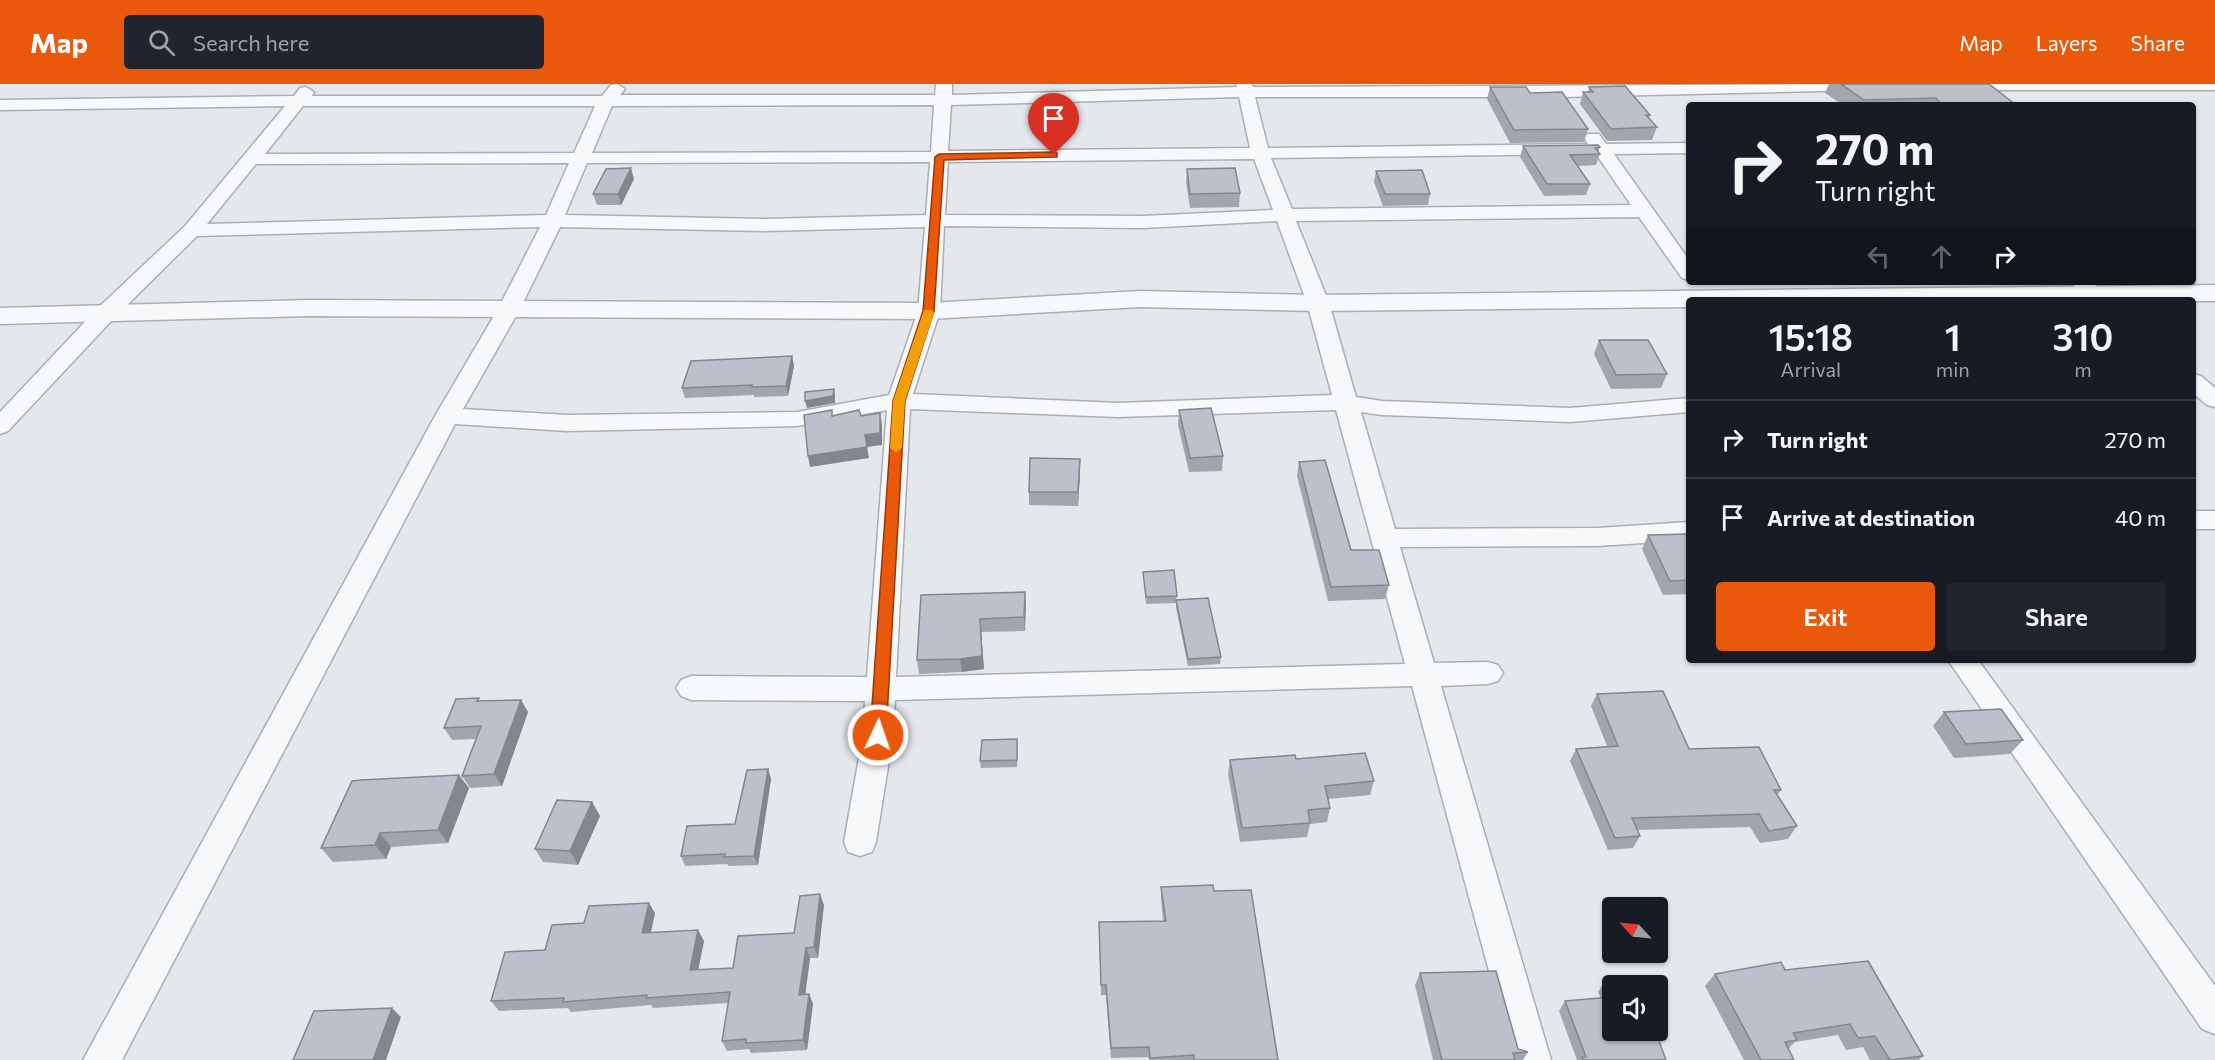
<!DOCTYPE html>
<style>
:root{--surface:#171b24;--page:#20242c;--text:#f1f3f6;--muted:#9ea1a6;--line:#363941;--accent:#ea580c}
body{margin:0;font-family:Commissioner,sans-serif;background:var(--page);color:var(--text);height:100vh;display:flex;flex-direction:column;font-size:22px;white-space:nowrap}
*{box-sizing:border-box;margin:0}
p{font-size:20px;color:var(--muted)}
.icon{flex:none;width:33px;height:33px;fill:none;stroke:currentColor;stroke-width:2;stroke-linecap:round;stroke-linejoin:round}
.map{position:relative;flex:1;overflow:hidden}
.sheet{position:absolute;left:1686px;top:213px;width:510px;height:366px;display:flex;flex-direction:column;background:var(--surface);border-radius:6px;box-shadow:0 2px 4px #0004}
.sheet>*{flex:none}
.hud{position:absolute;left:1686px;top:18px;width:510px;height:183px;border-radius:6px;box-shadow:0 2px 4px #0004;background:#171b24;color:var(--text);overflow:hidden}
.needle{width:39px;rotate:296deg}
.tools{position:absolute;left:1602px;top:813px;display:grid;gap:12px}
.tools a{display:grid;place-items:center;width:66px;height:66px;border-radius:6px;background:var(--surface);box-shadow:0 2px 4px #0004;font-size:30px}
.pin{position:absolute;display:grid;place-items:center;width:51px;height:51px;color:#fff;margin:-62px -26px;border-radius:50% 50% 50% 0;rotate:-45deg;box-shadow:0 0 6px #0007}
.pin .icon{rotate:45deg}
.me{position:absolute;width:66px;margin:-33px;rotate:3deg;stroke-linejoin:round;filter:drop-shadow(0 0 4px #0008)}
.turn{display:flex;align-items:center;gap:21px;height:126px;padding:0 30px;font-size:27px}
.turn .icon{width:78px;height:78px;stroke-width:2.5}
.turn b{display:block;font-size:42px;line-height:51px}
.lanes{display:flex;align-items:center;height:57px;padding:0 30px;background:#0003;justify-content:center;gap:30px;direction:ltr}
.lanes .off{opacity:.35}
.eta{display:flex;justify-content:space-evenly;align-items:center;height:102px;text-align:center}
.eta b{font-size:36px;font-weight:600;line-height:42px}
.cta{display:flex;gap:12px;margin-top:auto;padding:12px 30px}
.cta a{flex:1;height:69px;border-radius:6px;background:var(--accent);color:#fff;font-size:24px;font-weight:600;line-height:69px;text-align:center}
.cta a+a{background:var(--page);color:var(--text)}
ul{padding:0;list-style:none}
li{display:flex;align-items:center;gap:18px;height:78px;padding:0 30px;border-top:2px solid var(--line)}
li div{flex:1}
li b{display:block;font-size:22px}
li em{font-style:normal}
header{display:flex;align-items:center;gap:36px;box-sizing:border-box;height:84px;padding:0 30px;background:var(--accent);color:#fff}
header strong{font-size:28px}
nav{display:flex;gap:33px;margin-inline-start:auto;font-size:21px}
.search{width:420px;height:54px;background:var(--page);display:flex;align-items:center;gap:15px;box-sizing:border-box;padding:0 21px;border-radius:6px;color:var(--muted);font-size:22px}
.map>svg:first-child{display:block}
</style>
<header>
<strong>Map</strong>
<div class="search"><svg class="icon" aria-label="search" viewBox="0 0 24 24"><circle cx="10" cy="10" r="6"/><path d="M15 15l6 6"/></svg>Search here</div>
<nav><a>Map</a><a>Layers</a><a>Share</a></nav>
</header>
<div class="map">
<svg width="2215" height="976" viewBox="0 0 2215 976">
<rect width="100%" height="100%" fill="#e4e7ec"/>
<g fill="none" stroke-linecap="round" stroke-linejoin="round">
<g stroke="#a9aeb7" stroke-width="3">
<path id="minor" d="M617,0L625,5L620,11H935L936,0H952V11L1237,3L1236,0H1252L1253,3L1874,0L1872,4L1866,6L1561,13H1255L1268,64L1588,60L1584,54L1587,50H1599L1606,60L1689,59V69L1614,70L1689,176V196L1682,194L1639,133L1296,137L1329,219L1356,313L1382,317L1570,324L1689,314V328L1570,338L1382,331L1361,328L1395,445L1597,444L1689,438V456L1597,462L1400,463L1434,579L1488,578L1498,581L1503,589L1498,597L1488,600L1441,602L1551,976H1513L1412,602L895,616L893,651L876,758L872,768L860,772L848,768L844,758L863,651L865,617L691,616L681,612L676,604L681,596L691,592L867,593L887,326L797,342L567,347L455,340L122,976H83L435,332L498,225L540,143L197,152L114,234L8,347L0,350V328L98,224L185,142L285,22L0,26V16L294,12L300,4L306,3L314,8L312,12H602L611,1ZM1239,13L1250,64L948,67L951,21ZM934,21L931,68L592,69L612,22ZM303,22H595L574,69L265,70ZM1596,70L1631,121L1292,125L1271,74ZM1254,75L1273,126L1143,132L945,131L948,78ZM930,78L926,131L764,135L565,131L587,79ZM569,79L546,131L207,140L256,80ZM1277,137L1307,219L1332,311L1118,319L913,310L940,227L944,142L1143,144ZM560,143L764,147L925,143L918,227L889,311L797,328L567,331L463,325L520,225ZM910,325L1118,333L1336,326L1405,580L896,593Z
M1947,0H2215V6H1955L1949,4Z
M2070,198H2092L2111,216H2088Z
M2193,290L2201,292L2215,304V323L2207,321L2193,309Z
M2193,427H2215V445H2193Z
M1948,576H1978L2215,902V950L2202,945Z"/>
</g>
<g stroke="#a9aeb7" stroke-width="3">
<path id="tertiary" d="M2215,201V217L1689,216V223L1318,227L1140,223L929,235L309,232L0,240V224L309,216L929,219L1140,207L1318,211Z"/>
</g>
<use href="#minor" fill="#f7f8fa" fill-rule="evenodd"/>
<use href="#tertiary" fill="#f7f8fa" fill-rule="evenodd"/>
</g>
<path fill="#a1a5ae" d="M1829,0H1989L2016,21H1843L1825,9Z
M1490,3L1530,9L1588,45L1584,58L1510,59L1487,15Z
M1589,3L1650,31L1649,34L1657,43L1652,56L1607,57L1580,20L1583,8H1588Z
M1523,62L1600,63L1598,68L1600,70L1596,81L1578,82L1590,100L1586,111L1544,112L1520,73Z
M1187,85L1240,109L1239,123L1190,124L1186,98Z
M1376,87L1430,110L1428,121L1383,122L1374,98Z
M634,95L621,121H597L593,110Z
M1599,256L1667,290L1661,304L1611,305L1594,270Z
M792,272L794,282L788,312L754,313V311L685,314L682,304Z
M1179,326L1223,372L1222,387L1189,388L1178,341Z
M1299,378L1351,466L1389,501L1385,515L1328,517L1297,392Z
M1080,388L1078,422L1029,421V408Z
M1689,450V510L1663,511L1642,465L1648,451Z
M1143,488L1177,512L1176,516L1221,573L1220,580L1188,582L1176,524V519L1146,520Z
M1025,508V547L981,548L984,585L962,588L919,590L917,576L921,511Z
M1597,610L1689,665L1781,706L1777,711L1797,742L1788,755L1760,759L1750,743L1637,746L1640,752L1633,764L1608,766L1570,677L1576,665L1607,662L1591,622Z
M521,616L528,628L502,702L470,704L462,692L476,655L452,656L444,644L480,617Z
M1944,628L2023,656L2010,670L1954,674L1933,642Z
M1018,662L1017,683L981,684L980,677Z
M1296,675L1374,697L1370,711L1328,715L1330,724L1327,738L1310,740L1307,753L1240,758L1228,690L1230,676Z
M768,685L771,695L758,781L729,782L727,780L685,782L681,772L735,740Z
M469,704L448,759L391,763L386,775L333,778L321,764Z
M592,718L600,732L578,781L543,778L535,765Z
M1161,803L1214,807L1278,976H1149L1148,973L1111,974L1106,911H1101L1099,849L1163,837L1161,814Z
M824,821L818,874H810L805,910H809L813,920L807,966L751,969L749,965L727,967L722,957L728,919L653,924L651,921L571,928L568,924L499,927L491,917L545,866L584,839L655,829L651,849L704,857L698,886L733,884L794,849Z
M1785,886L1923,972L1919,976H1870L1863,963L1846,966L1838,951L1795,958L1788,965L1794,976H1744L1705,902L1715,890Z
M1420,889L1518,965L1528,968L1523,976H1433L1415,901Z
M1605,897L1666,976H1577L1559,927L1565,917L1601,914L1598,908Z"/>
<path fill="#83868d" d="M631,84L634,95L621,121L618,110Z
M792,272L794,282L788,312L786,302Z
M834,305L835,312V319L807,324L805,317Z
M880,329L882,340V361L867,363L869,374L810,383L808,372Z
M1080,375V388L1078,422V408Z
M1025,508L1026,521L1025,547L1024,533Z
M980,535L984,585L962,588L960,575Z
M521,616L528,628L502,702L494,690Z
M768,685L771,695L758,781L754,772Z
M459,691L469,704L448,759L438,746Z
M592,718L600,732L578,781L570,767Z
M380,749L391,763L386,775L375,761Z
M820,810L824,821L818,874L814,863Z
M649,819L655,829L648,860L642,849Z
M698,846L704,857L696,897L690,886Z
M806,864L810,874L804,921L799,911Z
M809,910L813,920L807,966L803,956Z
M392,924L401,933L386,976H373Z"/>
<path fill="#bbc0ca" stroke="#83868d" stroke-width="1.5" d="M1841,0H1989L2016,21H1941L1936,14L1864,16Z
M1625,2L1650,31H1646L1657,43L1611,45L1583,8H1593L1589,3Z
M1490,3H1526L1530,9L1562,8L1588,45L1514,46Z
M1598,61L1600,63L1595,64L1600,70L1570,71L1590,100H1547L1523,62Z
M631,84L618,110H593L606,85Z
M1235,84L1240,109L1190,110L1187,85Z
M1422,86L1430,110H1385L1376,87Z
M1599,256H1648L1667,290L1616,291Z
M792,272L786,302L752,303V301L682,304L691,277Z
M834,305L833,312L805,317V308Z
M1211,324L1223,372L1190,374L1179,326Z
M832,326V332L859,326L861,332L880,329V349L865,351L867,363L808,372L804,331Z
M1030,374L1080,375L1078,408H1029Z
M1325,376L1351,466H1379L1389,501L1331,503L1299,378Z
M1689,450V496L1670,497L1648,451Z
M1174,486L1177,512L1146,513L1143,488Z
M1025,508L1024,533L980,535L982,572L960,575L917,576L921,511Z
M1208,514L1221,573L1188,575L1176,516Z
M1663,607L1689,665L1759,663L1781,706H1774L1797,742L1769,747L1759,730L1632,734L1640,752L1615,754L1576,665L1618,662L1597,610Z
M479,614L477,617L521,616L494,690L462,692L481,642L444,644L456,615Z
M2001,625L2023,656L1966,660L1944,628Z
M1017,655V676L980,677L982,656Z
M1365,669L1374,697L1325,702L1330,724L1308,726L1310,739L1242,744L1230,676L1295,671L1296,675Z
M768,685L754,772L724,773L725,770L681,772L687,742L735,740L747,686Z
M459,691L438,746L380,749L375,761L321,764L352,697L361,696Z
M557,716L592,718L570,767L535,765Z
M1213,801L1214,807L1251,806L1278,976H1194V971L1150,974L1149,963L1111,964L1106,901H1101L1099,838L1166,837L1161,803Z
M820,810L814,863L806,864L799,911L809,910L803,956L746,959V955L722,957L730,908L646,914L647,911L563,918L564,914L491,917L505,868L545,866L552,841L584,839L589,822L649,819L642,849L698,846L690,886L733,884L738,852L794,849L800,812Z
M1868,877L1923,972L1890,976L1875,952L1858,954L1850,940L1793,949L1797,956L1785,958L1794,976H1761L1715,890L1781,878L1785,886Z
M1496,887L1518,965L1528,968L1513,969L1515,976H1442L1420,889Z
M1636,896L1638,902H1612V946H1655L1666,976H1583L1582,973H1586L1565,917L1611,913L1605,897Z
M392,924L373,976H293L314,927Z"/>
<path fill="#ea580c" stroke="#983908" stroke-width="1.5" d="M1054,68L1057,69V73L944,76L934,227L905,317L886,651L884,655L878,657L873,655L870,651L893,317L923,227L935,73L939,70Z"/>
<path fill="#f59e0b" d="M924,226H932L934,229L905,317L902,364L896,368L890,364L893,317Z"/>
</svg>
<div class="tools">
<a><svg class="needle" viewBox="-14 -14 28 28"><path d="M0-13l5 13h-10z" fill="#e53935"/><path d="M0 13l5-13h-10z" fill="#9ea1a6"/></svg></a>
<a><svg class="icon" aria-label="sound" viewBox="0 0 24 24"><path d="M4 9h4l5-4v14l-5-4H4zM17 9q2 3 0 6"/></svg></a>
</div>
<div class="pin" style="left:1054px;top:71px;background:#d93025"><svg class="icon" aria-label="arrive" viewBox="0 0 24 24"><path d="M6 21V4h12l-3 4 3 4H6"/></svg></div>
<svg class="me" style="left:878px;top:651px" viewBox="-20 -20 40 40"><circle r="17" fill="#ea580c" stroke="#fff" stroke-width="3"/><path d="M0-11L8 9 0 5-8 9z" fill="#fff"/></svg>
<div class="hud">
<div class="turn"><svg class="icon" aria-label="right" viewBox="0 0 24 24"><path d="M7 20v-9h11M14 6l5 5-5 5"/></svg><div><b>270 m</b>Turn right</div></div>
<div class="lanes"><svg class="icon off" aria-label="left" viewBox="0 0 24 24"><path d="M17 20v-9H6M10 6l-5 5 5 5"/></svg><svg class="icon off" aria-label="ahead" viewBox="0 0 24 24"><path d="M12 20V5M6 11l6-6 6 6"/></svg><svg class="icon" aria-label="right" viewBox="0 0 24 24"><path d="M7 20v-9h11M14 6l5 5-5 5"/></svg></div>
</div>
<section class="sheet">
<div class="eta">
<div><b>15:18</b><p>Arrival</p></div>
<div><b>1</b><p>min</p></div>
<div><b>310</b><p>m</p></div>
</div>
<ul>
<li><svg class="icon" aria-label="right" viewBox="0 0 24 24"><path d="M7 20v-9h11M14 6l5 5-5 5"/></svg><div><b>Turn right</b></div><em>270 m</em></li>
<li><svg class="icon" aria-label="arrive" viewBox="0 0 24 24"><path d="M6 21V4h12l-3 4 3 4H6"/></svg><div><b>Arrive at destination</b></div><em>40 m</em></li>
</ul>
<div class="cta"><a>Exit</a><a>Share</a></div>
</section>
</div>
